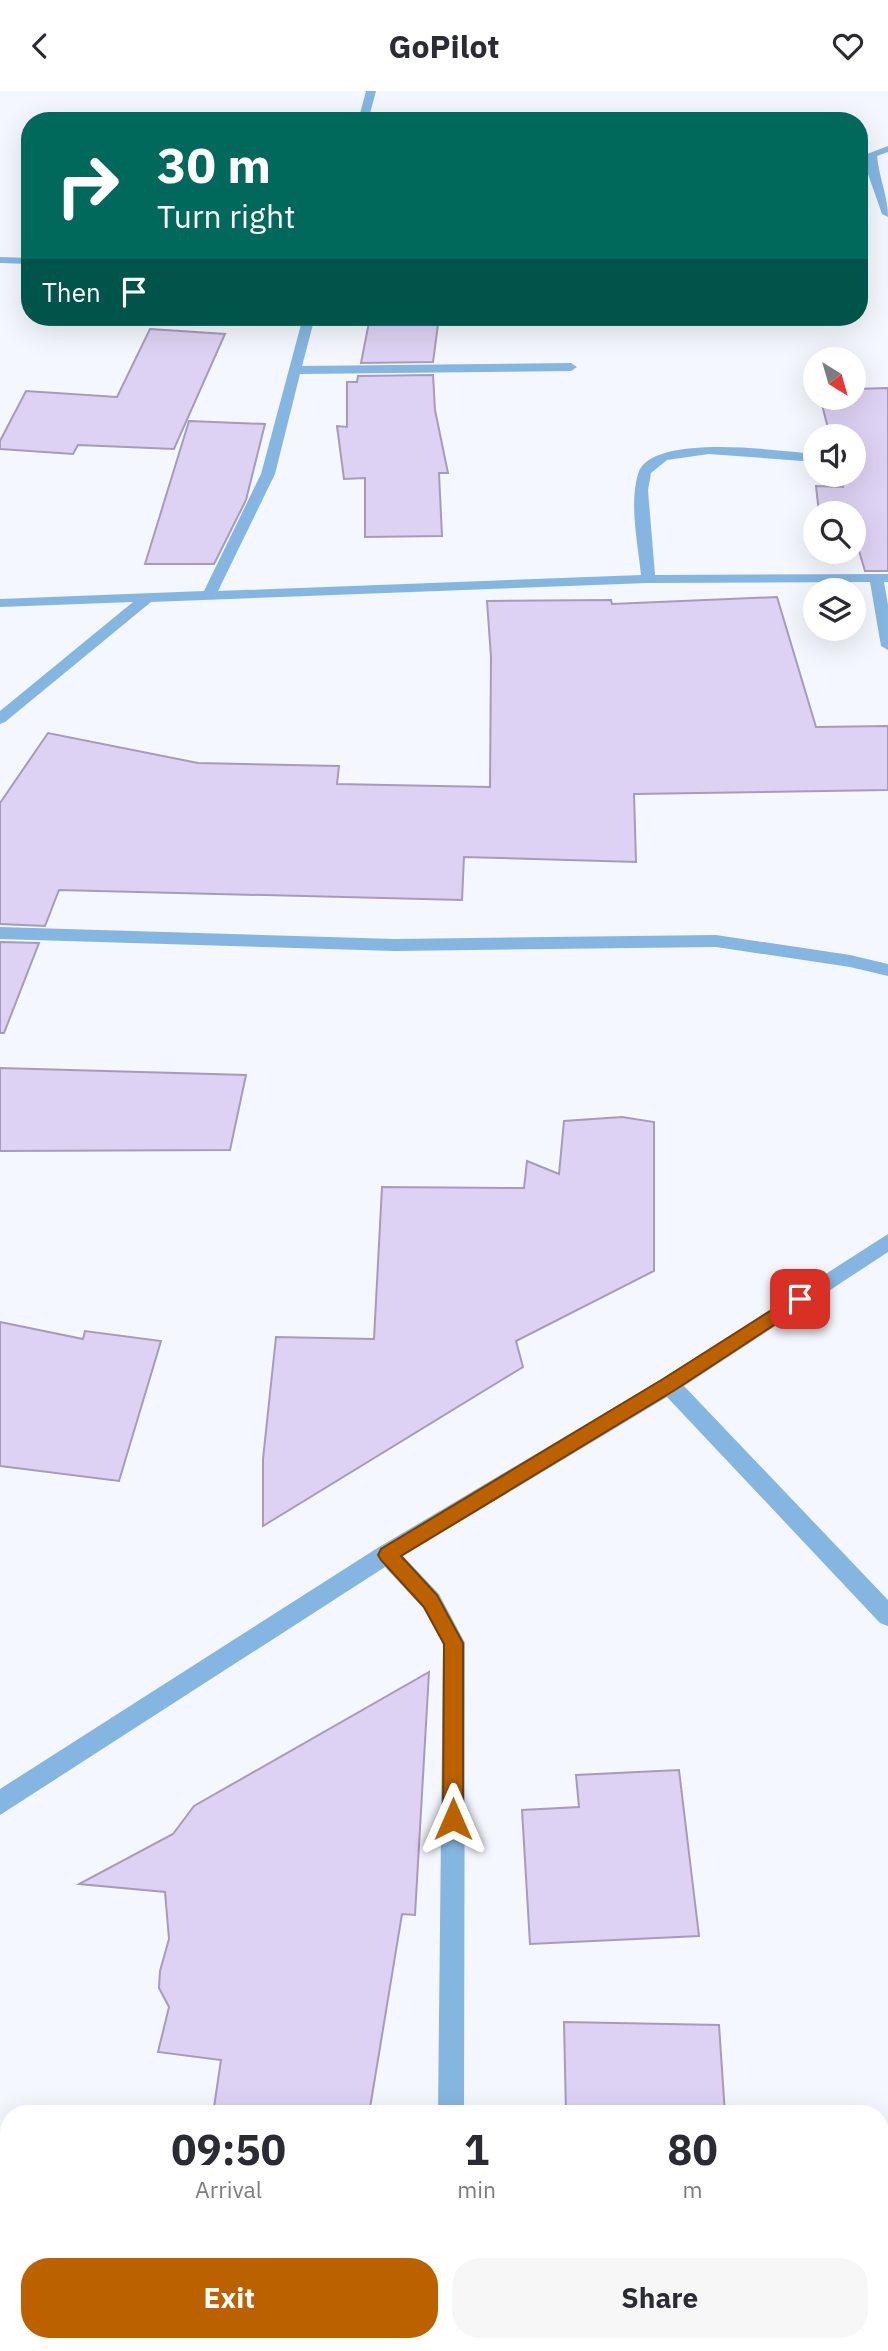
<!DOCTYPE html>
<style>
:root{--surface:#fff;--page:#f7f7f7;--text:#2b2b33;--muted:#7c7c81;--accent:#bb6100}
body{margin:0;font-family:"IBM Plex Sans",sans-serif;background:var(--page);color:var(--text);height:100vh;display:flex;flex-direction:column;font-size:26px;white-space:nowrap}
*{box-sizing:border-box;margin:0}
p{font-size:23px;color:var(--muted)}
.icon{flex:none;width:38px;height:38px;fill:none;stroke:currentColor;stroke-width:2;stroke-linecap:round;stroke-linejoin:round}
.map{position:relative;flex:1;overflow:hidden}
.drawer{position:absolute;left:0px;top:2014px;width:889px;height:247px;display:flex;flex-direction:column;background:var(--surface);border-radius:28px 28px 0 0;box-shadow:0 7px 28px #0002}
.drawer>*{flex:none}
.top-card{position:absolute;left:21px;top:21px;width:847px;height:214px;border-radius:28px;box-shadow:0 7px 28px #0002;background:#00695c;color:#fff;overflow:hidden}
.needle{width:46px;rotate:143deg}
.fabs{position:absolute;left:803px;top:256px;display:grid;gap:14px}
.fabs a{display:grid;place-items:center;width:63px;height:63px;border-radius:50%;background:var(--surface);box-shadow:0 7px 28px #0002;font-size:35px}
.pin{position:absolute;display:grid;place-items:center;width:60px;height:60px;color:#fff;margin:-30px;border-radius:14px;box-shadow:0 4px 10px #0006}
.me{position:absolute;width:77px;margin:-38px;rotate:0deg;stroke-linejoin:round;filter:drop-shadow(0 0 5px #0008)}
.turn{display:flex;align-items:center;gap:24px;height:147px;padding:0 21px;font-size:32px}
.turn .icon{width:91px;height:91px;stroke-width:2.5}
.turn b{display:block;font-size:49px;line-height:60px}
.then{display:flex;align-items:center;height:66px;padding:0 21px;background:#0003;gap:14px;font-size:26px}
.eta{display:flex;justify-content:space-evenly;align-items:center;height:119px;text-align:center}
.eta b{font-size:42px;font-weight:700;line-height:49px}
.button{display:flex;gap:14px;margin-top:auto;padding:14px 21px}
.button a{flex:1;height:80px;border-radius:28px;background:var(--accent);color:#fff;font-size:28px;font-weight:700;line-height:80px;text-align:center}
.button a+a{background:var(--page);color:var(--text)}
header{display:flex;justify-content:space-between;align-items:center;height:91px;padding:0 21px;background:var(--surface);font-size:32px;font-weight:700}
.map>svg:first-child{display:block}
</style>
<header><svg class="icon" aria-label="back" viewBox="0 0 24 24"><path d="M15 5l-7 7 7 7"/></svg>GoPilot<svg class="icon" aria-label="heart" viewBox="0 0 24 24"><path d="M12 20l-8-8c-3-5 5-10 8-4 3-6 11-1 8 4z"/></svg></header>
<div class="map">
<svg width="888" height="2260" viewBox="0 0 888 2260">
<rect width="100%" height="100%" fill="#f5f7fe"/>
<path fill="#ded2f4" stroke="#a79bbc" stroke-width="2" d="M370,226H439L433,271L361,272Z
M150,238L225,243L174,358L78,354L73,363L0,358V350L26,300L117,306Z
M433,284L435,319L448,382H439L442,445L365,446V387L344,388L337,335L347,336V291H357L358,285Z
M888,297V480H865L854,443V422H819L816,395L843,396L840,383H854V345H830L820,306H854V298Z
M189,330L265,333L246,409L214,473H145Z
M777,506L816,636L888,635V699L634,703L636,771L464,766L462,809L59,799L45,835L0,833V712L48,642L198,672L339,675L337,693L490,696L491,566L487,510L611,509L612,513Z
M0,851L39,852L4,942H0Z
M0,977L246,984L230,1059L0,1060Z
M622,1026L654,1031V1180L516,1250L523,1276L263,1435V1368L276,1246L374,1248L382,1096L524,1097L527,1070L559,1083L564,1030Z
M0,1231L83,1248L85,1240L161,1250L119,1390L0,1375Z
M429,1581L415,1824L402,1823L369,2023H213L221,1969L158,1961L169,1916L159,1897L160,1880L169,1848L165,1801L79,1793L173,1743L194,1715Z
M679,1679L699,1845L530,1853L522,1719L579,1716L576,1684Z
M564,1931L719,1934L725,2023H566Z"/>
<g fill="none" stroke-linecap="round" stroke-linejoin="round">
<path fill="#85b6e1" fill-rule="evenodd" d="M0,166L30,167V173L0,172Z"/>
<path fill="#85b6e1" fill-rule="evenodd" d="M366,0H376L368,30H358Z
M888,55V61L877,65C879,87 888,105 888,126L882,123L868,83L867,63Z
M303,226H315L302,275L571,272L577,276L571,280L300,283L275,383L218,500L641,484C638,453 629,413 638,383C650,341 781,360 816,363V371L709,363L667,369L651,382L648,399L655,484L888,483V491H884L888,514V559L881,555L870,491L648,492L151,511L5,631L0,633V620L133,511L0,516V508L204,500L261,383Z
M0,836L395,848L716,844L850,864L888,873V885L850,876L716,856L395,860L0,848Z
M888,1143V1161L684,1295L888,1509V1535L880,1532L667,1306L403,1465L439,1503L465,1552L464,2023H438L443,1553L423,1517L385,1476L0,1724V1698L379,1456L662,1288Z
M435,2252H463V2260H435Z"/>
</g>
<path fill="#bb6100" stroke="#7a3f00" stroke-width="2" d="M800,1201L806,1203L809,1208L806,1213L675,1299L401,1465L437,1504L463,1552V1728L460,1735L453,1738L446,1735L443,1728L444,1553L424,1516L381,1469L378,1464L381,1458L663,1288Z"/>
</svg>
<div class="fabs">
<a><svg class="needle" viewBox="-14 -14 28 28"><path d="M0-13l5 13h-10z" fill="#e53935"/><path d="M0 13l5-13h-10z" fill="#7c7c81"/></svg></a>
<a><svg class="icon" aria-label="sound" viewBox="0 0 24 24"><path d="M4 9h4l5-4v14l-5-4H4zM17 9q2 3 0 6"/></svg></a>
<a><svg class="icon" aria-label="search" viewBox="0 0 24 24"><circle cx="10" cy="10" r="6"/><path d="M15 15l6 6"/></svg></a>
<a><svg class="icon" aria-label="layers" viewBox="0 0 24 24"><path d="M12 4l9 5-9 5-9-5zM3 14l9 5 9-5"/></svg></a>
</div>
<div class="pin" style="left:800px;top:1208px;background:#d93025"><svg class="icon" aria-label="arrive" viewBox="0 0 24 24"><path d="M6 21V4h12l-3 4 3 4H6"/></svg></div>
<svg class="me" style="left:453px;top:1728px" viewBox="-20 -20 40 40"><path d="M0-17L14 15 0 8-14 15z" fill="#bb6100" stroke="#fff" stroke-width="4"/></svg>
<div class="top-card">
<div class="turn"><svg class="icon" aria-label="right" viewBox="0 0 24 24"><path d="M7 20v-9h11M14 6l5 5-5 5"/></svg><div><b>30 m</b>Turn right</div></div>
<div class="then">Then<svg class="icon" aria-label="arrive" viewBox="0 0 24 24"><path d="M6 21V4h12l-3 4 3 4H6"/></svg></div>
</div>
<section class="drawer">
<div class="eta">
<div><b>09:50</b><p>Arrival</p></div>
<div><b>1</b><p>min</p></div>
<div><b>80</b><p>m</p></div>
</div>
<div class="button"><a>Exit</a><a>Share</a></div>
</section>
</div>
